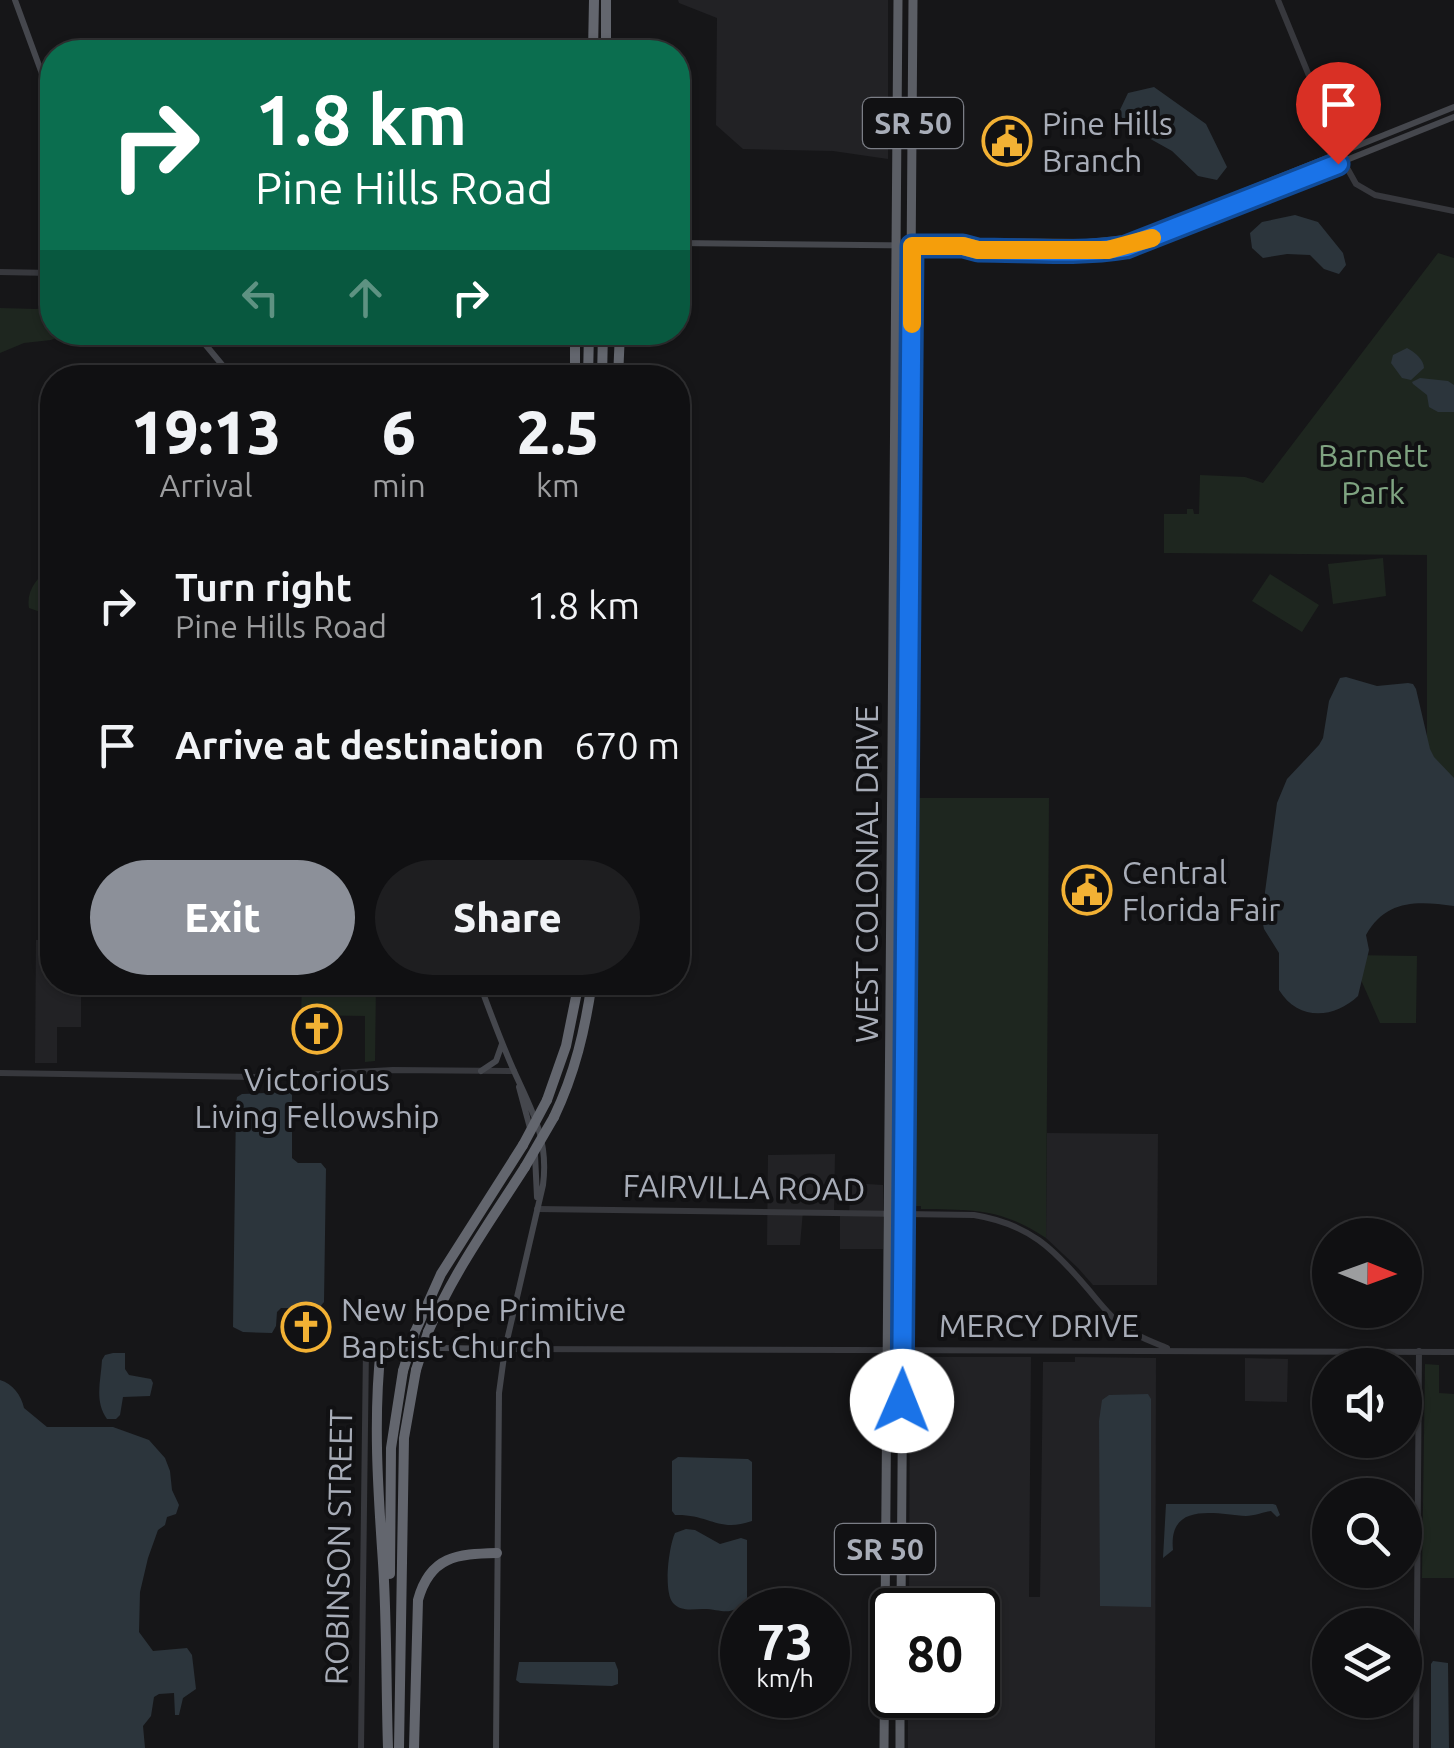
<!DOCTYPE html>
<style>
:root{--surface:#101012;--page:#1e1e20;--text:#f1f3f6;--muted:#9c9d9f;--line:#303032;--accent:#8c9099}
body{margin:0;font-family:Ubuntu,sans-serif;background:var(--page);color:var(--text);height:100vh;display:flex;flex-direction:column;font-size:38px;white-space:nowrap}
*{box-sizing:border-box;margin:0}
p{font-size:32px;color:var(--muted)}
.icon{flex:none;width:55px;height:55px;fill:none;stroke:currentColor;stroke-width:2;stroke-linecap:round;stroke-linejoin:round}
.map{position:relative;flex:1;overflow:hidden}
.side{position:absolute;left:40px;top:365px;width:650px;height:630px;display:flex;flex-direction:column;background:var(--surface);border-radius:40px;box-shadow:0 2px 8px #0004,0 0 0 2px var(--line)}
.side>*{flex:none}
.banner{position:absolute;left:40px;top:40px;width:650px;height:305px;border-radius:40px;box-shadow:0 2px 8px #0004,0 0 0 2px var(--line);background:#0b6e4f;color:#fff;overflow:hidden}
.needle{width:65px;rotate:91deg}
.tools{position:absolute;left:1312px;top:1218px;display:grid;gap:20px}
.tools a{display:grid;place-items:center;width:110px;height:110px;border-radius:50%;background:var(--surface);box-shadow:0 2px 8px #0004,0 0 0 2px var(--line);font-size:50px}
.speed{position:absolute;left:720px;top:1588px;display:flex;gap:20px;font-size:50px;font-weight:700;text-align:center}
.speed>*{display:grid;place-content:center;width:130px;height:130px;border-radius:50%;background:var(--surface);box-shadow:0 2px 8px #0004,0 0 0 2px var(--line);line-height:1}
.speed small{font-size:25px;font-weight:400}
.speed .limit{border:5px solid #111;border-radius:15px;background:#fff;color:#111}
.pin{position:absolute;display:grid;place-items:center;width:85px;height:85px;color:#fff;margin:-102px -42px;border-radius:50% 50% 50% 0;rotate:-45deg;box-shadow:0 0 10px #0007}
.pin .icon{rotate:45deg}
.me{position:absolute;width:110px;margin:-55px;rotate:1deg;stroke-linejoin:round;filter:drop-shadow(0 0 8px #0008)}
.turn{display:flex;align-items:center;gap:35px;height:210px;padding:0 50px;font-size:45px}
.turn .icon{width:130px;height:130px;stroke-width:2.5}
.turn b{display:block;font-size:70px;line-height:85px}
.lanes{display:flex;align-items:center;height:95px;padding:0 50px;background:#0003;justify-content:center;gap:50px;direction:ltr}
.lanes .off{opacity:.35}
.eta{display:flex;justify-content:space-evenly;align-items:center;height:170px;text-align:center}
.eta b{font-size:60px;font-weight:800;line-height:70px}
.cta{display:flex;gap:20px;margin-top:auto;padding:20px 50px}
.cta a{flex:1;height:115px;border-radius:60px;background:var(--accent);color:#fff;font-size:40px;font-weight:800;line-height:115px;text-align:center}
.cta a+a{background:var(--page);color:var(--text)}
ul{padding:0;list-style:none}
li{display:flex;align-items:center;gap:30px;height:140px;padding:0 50px}
li div{flex:1}
li b{display:block;font-size:38px}
li em{font-style:normal}
.map>svg:first-child{display:block}
</style>
<div class="map">
<svg width="1454" height="1748" viewBox="0 0 1454 1748">
<rect width="100%" height="100%" fill="#161618"/>
<path fill="#222225" d="M678,0H888V159L833,151L743,149L716,125L717,18L679,3Z
M36,940H52V982L81,983V1027H57V1063H35Z
M1047,1133L1158,1134L1157,1285H1093L1078,1268L1046,1238Z
M835,1154L834,1211H803L800,1245H767L768,1155Z
M851,1183L883,1185V1249H840V1216L849,1215Z
M910,1357H1031L1029,1597H1040L1043,1362H1075V1357L1156,1358L1155,1748H908V1695H978V1610H909Z
M1245,1358L1288,1359L1287,1402L1245,1401Z"/>
<path fill="#1e261f" d="M1438,253L1454,258V860L1427,790V555L1164,553V514H1187V509H1193L1194,514H1199L1200,475L1245,477L1263,483Z
M52,303V332L68,333L51,340L24,343L0,353V308L37,309Z
M1383,558L1386,596L1333,604L1328,564Z
M51,568H52V616L29,608C26,591 37,577 51,568Z
M1270,574L1319,605L1302,632L1252,601Z
M916,798H1049L1046,1238C1001,1208 973,1210 921,1209V1206H911Z
M1350,955L1417,956L1416,1023H1380Z
M302,983H376L375,1061L365,1062V1016L301,1015Z
M1425,1364L1439,1365V1393L1454,1394V1578H1422Z"/>
<path fill="#2c353c" d="M1154,87L1206,124L1227,167L1217,180L1198,176L1172,151L1138,132L1118,114L1128,93Z
M1295,215L1318,222L1343,253L1346,265L1339,274L1324,269L1310,255L1287,254L1263,258L1252,248L1250,233L1262,222Z
M1407,348C1415,352 1424,360 1424,368L1411,380L1402,378L1391,363L1393,355Z
M1420,378L1448,381L1454,385V412H1438L1429,407L1427,395L1413,384L1412,382Z
M1346,677L1377,686L1408,683L1413,684L1416,689L1430,749L1434,757L1454,778V906C1418,901 1386,899 1366,935L1369,950L1358,996C1334,1019 1298,1021 1279,990V953L1264,929L1263,924L1265,892L1277,803L1287,779L1319,745L1323,738L1329,701L1340,678Z
M289,1092L292,1095V1158L298,1163H321L326,1169L324,1302L319,1308H281L277,1312L276,1326L272,1333L243,1332L233,1327L236,1104L237,1097L242,1094Z
M113,1353H125V1369L129,1375L151,1379L153,1383L150,1396L123,1397L120,1415L116,1419H107C94,1401 101,1380 102,1360L105,1355Z
M0,1380C13,1384 21,1395 24,1408L47,1427H113L149,1440L165,1458L170,1471L172,1490L179,1505L176,1514L167,1517L165,1525L158,1530L148,1558L140,1592L139,1632L153,1651L187,1648L192,1655L196,1689L183,1698L179,1715H175L174,1693L159,1694L154,1697L151,1716L143,1726L145,1748H0Z
M1148,1394L1151,1399V1607L1100,1606L1099,1421L1102,1400L1109,1395Z
M678,1457L748,1459L752,1462V1521C718,1533 710,1514 675,1515L672,1511V1461Z
M1166,1504H1273L1276,1505L1280,1515L1277,1517L1271,1511C1263,1512 1254,1516 1246,1516C1216,1514 1168,1501 1173,1550L1163,1558Z
M686,1529L695,1530L720,1544L741,1538L747,1540V1600C730,1618 723,1609 703,1609C693,1609 681,1612 673,1603C663,1591 669,1546 675,1533Z
M1433,1661L1448,1663L1449,1748H1431V1664Z
M519,1662H615L618,1670V1684L612,1686L520,1683L516,1680Z"/>
<g fill="none" stroke-linecap="round" stroke-linejoin="round">
<path stroke="#37383d" stroke-width="6" d="M1278,0L1346,166L1356,184L1375,195L1454,211
M0,272L52,273
M0,1073L263,1077L393,1070L514,1071
M537,1209L974,1215C1029,1224 1053,1248 1088,1289C1099,1302 1111,1318 1125,1328C1138,1337 1153,1342 1167,1348
M505,1349L1454,1352
M361,1748L366,1347H380
M1416,1748L1419,1351"/>
<path stroke="#45474d" stroke-width="6" d="M15,0L52,101
M678,243L963,246L977,250H1108L1141,242L1454,117
M969,246L978,241L1087,242L1127,238L1454,107
M195,332L233,378
M479,982C490,1012 501,1042 514,1071C532,1111 549,1139 543,1185L505,1349L499,1393L496,1748
M481,1071L496,1061L502,1044
M519,1087L530,1128
M535,1155L537,1197
M381,1347L505,1349"/>
<path stroke="#5b5e65" stroke-width="9" d="M901,1610L913,0
M890,1689L892,1702L900,1705
M884,1748L898,0
M900,1748V1695"/>
<path stroke="#63666e" stroke-width="10" d="M593,52L594,0
M606,52V0
M575,378V332
M588,378L589,332
M602,378L603,332
M618,378L620,332
M547,1100L566,1046L579,982
M554,1117C575,1073 585,1030 592,982
M415,1332L441,1274L523,1145
M428,1332C453,1273 491,1220 525,1167
M381,1347C373,1419 378,1490 383,1563C387,1624 386,1686 388,1748
M390,1574L391,1448L403,1371
M399,1748L404,1438L416,1370
M414,1748L418,1600C430,1556 457,1554 497,1553"/>
<path stroke="#63666e" stroke-width="10" d="M523,1145L547,1100
M525,1167L554,1117
M416,1370L428,1332
M403,1371L415,1332"/>
</g>
<g fill="none" stroke-linecap="round" stroke-linejoin="round">
<g stroke="#114b97" stroke-width="25">
<path id="route" d="M902,1401L912,246H963L978,250C1026,250 1078,255 1126,247L1338,164"/>
</g>
<use href="#route" stroke="#1a73e8" stroke-width="18"/>
<path stroke="#f59e0b" stroke-width="18" d="M912,324V246H963L978,250H1108L1152,238"/>
</g>
<defs>
<g id="civic-ring" transform="scale(2.5)"><circle r="9.5" fill="#111113" stroke="#f2b134" stroke-width="1.5"/><path d="M-.6-6.5H3V-4.5H.6V-3L4-1V1h2V6H-6V1h2V-1L-.6-3ZM-1.2 2.5V6h2.4V2.5Z" fill="#f2b134"/></g>
<g id="church-ring" transform="scale(2.5)"><circle r="9.5" fill="#111113" stroke="#f2b134" stroke-width="1.5"/><path d="M-1.2-6h2.4v3.5h3.3v2.4h-3.3V6h-2.4V-.1h-3.3v-2.4h3.3Z" fill="#f2b134"/></g>
</defs>
<g fill-rule="evenodd">
<use href="#civic-ring" x="1007" y="141"/>
<use href="#civic-ring" x="1087" y="890"/>
<use href="#church-ring" x="317" y="1029"/>
<use href="#church-ring" x="306" y="1327"/>
</g>
<g text-anchor="middle" dominant-baseline="central" stroke-width="8" stroke-linejoin="round" paint-order="stroke">
<g fill="#111113" stroke="#7b7e86" stroke-width="2.5">
<rect x="863" y="98" width="100" height="50" rx="8"/>
<rect x="835" y="1524" width="100" height="50" rx="8"/>
</g>
<g font-size="30" font-weight="bold" fill="#a8adb8">
<text x="913" y="123">SR 50</text>
<text x="885" y="1549">SR 50</text>
</g>
<g font-size="32" fill="#a8adb8" stroke="#111113" text-anchor="start">
<text x="1042" y="123">Pine Hills<tspan x="1042" dy="37">Branch</tspan></text>
<text x="1122" y="872">Central<tspan x="1122" dy="37">Florida Fair</tspan></text>
<text x="317" y="1079" text-anchor="middle">Victorious<tspan x="317" dy="37">Living Fellowship</tspan></text>
<text x="341" y="1309">New Hope Primitive<tspan x="341" dy="37">Baptist Church</tspan></text>
</g>
<g font-size="32" fill="#7fa381" stroke="#111113">
<text x="1373" y="455">Barnett<tspan x="1373" dy="37">Park</tspan></text>
</g>
<g font-size="32" fill="#a8adb8" stroke="#111113">
<text transform="translate(866 874) rotate(-90)">WEST COLONIAL DRIVE</text>
<text transform="translate(744 1187) rotate(1)">FAIRVILLA ROAD</text>
<text x="1039" y="1325">MERCY DRIVE</text>
<text transform="translate(338 1547) rotate(-89)">ROBINSON STREET</text>
</g>
</g>
</svg>
<div class="tools">
<a><svg class="needle" viewBox="-14 -14 28 28"><path d="M0-13l5 13h-10z" fill="#e53935"/><path d="M0 13l5-13h-10z" fill="#9c9d9f"/></svg></a>
<a><svg class="icon" aria-label="sound" viewBox="0 0 24 24"><path d="M4 9h4l5-4v14l-5-4H4zM17 9q2 3 0 6"/></svg></a>
<a><svg class="icon" aria-label="search" viewBox="0 0 24 24"><circle cx="10" cy="10" r="6"/><path d="M15 15l6 6"/></svg></a>
<a><svg class="icon" aria-label="layers" viewBox="0 0 24 24"><path d="M12 4l9 5-9 5-9-5zM3 14l9 5 9-5"/></svg></a>
</div>
<div class="speed"><div>73<small>km/h</small></div><div class="limit">80</div></div>
<div class="pin" style="left:1338px;top:164px;background:#d93025"><svg class="icon" aria-label="arrive" viewBox="0 0 24 24"><path d="M6 21V4h12l-3 4 3 4H6"/></svg></div>
<svg class="me" style="left:902px;top:1401px" viewBox="-20 -20 40 40"><circle r="19" fill="#fff"/><path d="M0-13L10 11 0 6-10 11z" fill="#1a73e8"/></svg>
<div class="banner">
<div class="turn"><svg class="icon" aria-label="right" viewBox="0 0 24 24"><path d="M7 20v-9h11M14 6l5 5-5 5"/></svg><div><b>1.8 km</b>Pine Hills Road</div></div>
<div class="lanes"><svg class="icon off" aria-label="left" viewBox="0 0 24 24"><path d="M17 20v-9H6M10 6l-5 5 5 5"/></svg><svg class="icon off" aria-label="ahead" viewBox="0 0 24 24"><path d="M12 20V5M6 11l6-6 6 6"/></svg><svg class="icon" aria-label="right" viewBox="0 0 24 24"><path d="M7 20v-9h11M14 6l5 5-5 5"/></svg></div>
</div>
<section class="side">
<div class="eta">
<div><b>19:13</b><p>Arrival</p></div>
<div><b>6</b><p>min</p></div>
<div><b>2.5</b><p>km</p></div>
</div>
<ul>
<li><svg class="icon" aria-label="right" viewBox="0 0 24 24"><path d="M7 20v-9h11M14 6l5 5-5 5"/></svg><div><b>Turn right</b><p>Pine Hills Road</p></div><em>1.8 km</em></li>
<li><svg class="icon" aria-label="arrive" viewBox="0 0 24 24"><path d="M6 21V4h12l-3 4 3 4H6"/></svg><div><b>Arrive at destination</b></div><em>670 m</em></li>
</ul>
<div class="cta"><a>Exit</a><a>Share</a></div>
</section>
</div>
